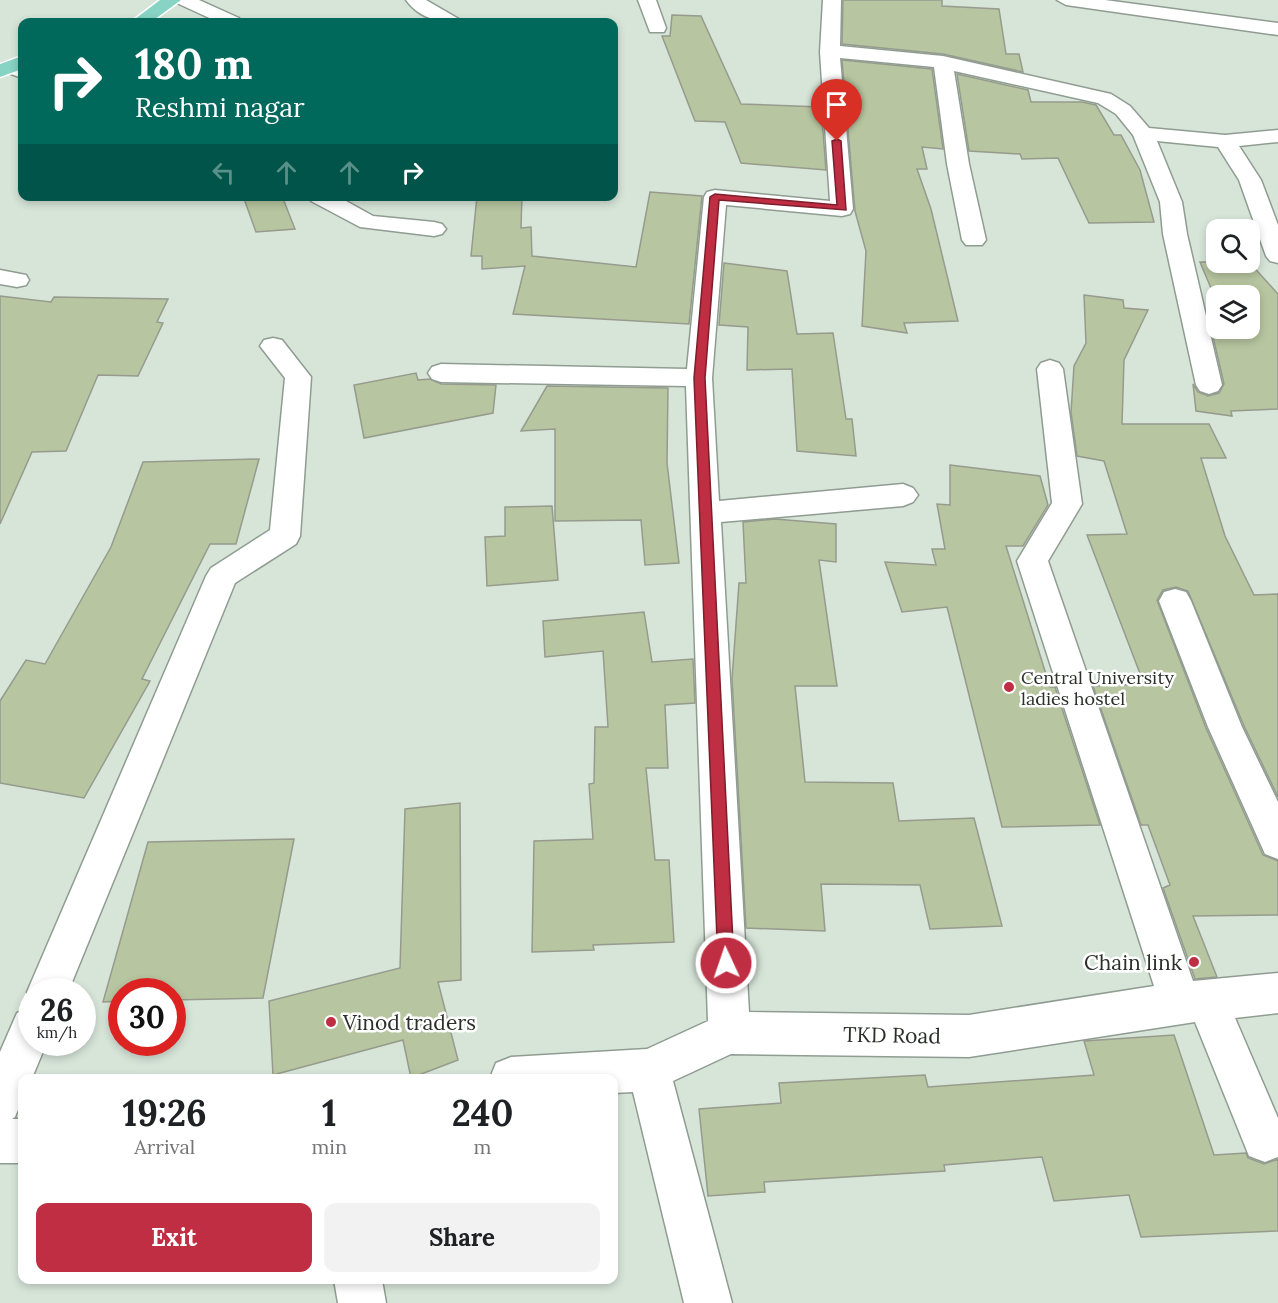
<!DOCTYPE html>
<style>
:root{--surface:#fff;--page:#f2f2f2;--text:#202124;--muted:#757577;--accent:#bf2e42}
body{margin:0;font-family:Lora,serif;background:var(--page);color:var(--text);height:100vh;display:flex;flex-direction:column;font-size:22px;white-space:nowrap}
*{box-sizing:border-box;margin:0}
p{font-size:20px;color:var(--muted)}
.icon{flex:none;width:33px;height:33px;fill:none;stroke:currentColor;stroke-width:2;stroke-linecap:round;stroke-linejoin:round}
.map{position:relative;flex:1;overflow:hidden}
.panel{position:absolute;left:18px;top:1074px;width:600px;height:210px;display:flex;flex-direction:column;background:var(--surface);border-radius:12px;box-shadow:0 3px 9px #0003}
.panel>*{flex:none}
.guide{position:absolute;left:18px;top:18px;width:600px;height:183px;border-radius:12px;box-shadow:0 3px 9px #0003;background:#00695c;color:#fff;overflow:hidden}
.fabs{position:absolute;left:1206px;top:219px;display:grid;gap:12px}
.fabs a{display:grid;place-items:center;width:54px;height:54px;border-radius:12px;background:var(--surface);box-shadow:0 3px 9px #0003;font-size:30px}
.speed{position:absolute;left:18px;top:978px;display:flex;gap:12px;font-size:30px;font-weight:700;text-align:center}
.speed>*{display:grid;place-content:center;width:78px;height:78px;border-radius:50%;background:var(--surface);box-shadow:0 3px 9px #0003;line-height:1}
.speed small{font-size:15px;font-weight:400}
.speed .limit{border:9px solid #d22;background:#fff;color:#111}
.pin{position:absolute;display:grid;place-items:center;width:51px;height:51px;color:#fff;margin:-62px -26px;border-radius:50% 50% 50% 0;rotate:-45deg;box-shadow:0 0 6px #0007}
.pin .icon{rotate:45deg}
.me{position:absolute;width:66px;margin:-33px;rotate:357deg;stroke-linejoin:round;filter:drop-shadow(0 0 4px #0008)}
.turn{display:flex;align-items:center;gap:21px;height:126px;padding:0 18px;font-size:27px}
.turn .icon{width:78px;height:78px;stroke-width:2.5}
.turn b{display:block;font-size:42px;line-height:51px}
.lanes{display:flex;align-items:center;height:57px;padding:0 18px;background:#0003;justify-content:center;gap:30px;direction:ltr}
.lanes .off{opacity:.35}
.eta{display:flex;justify-content:space-evenly;align-items:center;height:102px;text-align:center}
.eta b{font-size:36px;font-weight:700;line-height:42px}
.action{display:flex;gap:12px;margin-top:auto;padding:12px 18px}
.action a{flex:1;height:69px;border-radius:12px;background:var(--accent);color:#fff;font-size:24px;font-weight:700;line-height:69px;text-align:center}
.action a+a{background:var(--page);color:var(--text)}
.map>svg:first-child{display:block}
</style>
<div class="map">
<svg width="1278" height="1303" viewBox="0 0 1278 1303">
<rect width="100%" height="100%" fill="#d7e5d9"/>
<path fill="#b7c5a0" stroke="#969b8d" stroke-width="1.5" d="M843,0H942V6L999,9L1006,54H1019L1023,72L943,54L842,44Z
M672,15L701,16L741,104L821,107L826,170L741,163L725,122L695,121L662,36H670Z
M842,60L932,69L943,149L922,147L927,169H917L931,209L958,321L904,323L907,333L862,326L866,251L855,211Z
M957,74L1028,90L1031,102H1082L1096,105L1114,135H1121L1140,170L1154,222L1089,223L1058,158L1022,159L1020,154L969,151Z
M650,192L702,196L689,324L513,314L525,266L482,269V256H471L477,196H522L521,228L531,227L532,256L636,267Z
M243,196H282L295,229L256,232Z
M1200,262H1249L1278,294V409L1231,411L1232,416L1196,411L1193,384L1198,392L1208,396L1219,393L1224,384L1208,315L1216,316V328H1250V296H1216V300Z
M724,263L787,271L797,334L833,333L846,419H852L856,456L797,451L792,369L747,370L748,327L719,325Z
M1084,295L1123,300L1124,308L1148,310L1124,360L1122,424H1209L1226,458H1201L1225,536L1254,595L1278,594V797L1244,726L1188,591L1176,587L1163,590L1157,600L1206,728L1263,855L1278,861V915L1193,916L1217,977L1195,979L1163,888L1170,885L1148,825H1141L1093,686L1144,684L1087,535L1127,534L1104,461L1077,456L1071,412L1074,366L1086,343Z
M0,296L51,302L54,297L168,299L157,322L163,323L138,376L98,375L66,451L32,452L0,524Z
M416,373L418,380L430,379L441,384L496,385L493,413L364,438L354,385Z
M547,386L668,388L667,463L679,563L645,565L641,520L555,521V429L521,431Z
M259,459L236,544H210L142,679L150,681L84,798L0,783V701L26,660L45,664L111,547L143,462Z
M950,465L1040,476L1048,505L1023,546H1006L1050,687H1055L1100,825L1002,827L947,607L902,612L885,562L936,565L932,549H945L937,504L950,505Z
M552,506L558,580L487,586L485,537L505,536V507Z
M775,519L836,524V562L819,560L837,686H795L805,782L893,783L899,821L974,818L1002,926L930,929L920,885L821,884L825,931L746,928L732,679L739,583H746L743,522Z
M644,612L652,662L693,659L695,703L665,705L668,768H646L655,860H669L674,942L593,945L594,950L532,952L534,841L593,839L589,784L594,783L595,727H608L603,651L545,657L543,621Z
M460,803L461,980L438,982L458,1060L411,1078L403,1040L273,1075L269,1001L400,968L405,809Z
M294,839L263,998L172,1000V992H122V1001L103,1002L148,842Z
M1174,1035L1214,1155L1246,1153L1248,1158L1264,1164L1278,1159V1231L1141,1237L1129,1195L1054,1201L1042,1157L944,1165L945,1171L764,1182L765,1192L708,1196L699,1109L781,1103L779,1083L925,1075L928,1087L1094,1075L1084,1041Z"/>
<g fill="none" stroke-linecap="round" stroke-linejoin="round">
<g stroke="#8f9c91" stroke-width="3">
<path id="minor" d="M176,0H199L239,18L241,22H218L179,4Z
M406,0H426L464,22C442,24 420,19 406,0Z
M638,0H656L666,28L664,32H650Z
M823,0H841L840,46L943,56L1111,94L1130,106L1149,128L1225,135L1278,130V142L1239,146L1261,180L1278,225V263L1270,261L1266,256L1239,180L1218,147L1157,141L1182,202L1187,234L1222,385L1218,391L1209,394L1200,391L1196,385L1163,234L1160,202L1133,135L1116,114L1098,103L954,71L969,164L986,240L982,245H966L962,240L947,164L934,67L840,58L853,209L850,214L842,216L726,205L712,378L719,501L903,484L913,488L918,495L913,502L903,506L721,522L749,1012L969,1015L1154,986L1017,561L1052,503L1037,369L1041,363L1050,360L1059,363L1063,369L1082,504L1048,561L1193,981L1278,973V1013L1235,1018L1278,1118V1157L1265,1162L1249,1156L1195,1022L969,1057L731,1054L673,1081L732,1303H684L633,1092L614,1093V1078H490L496,1063L511,1057L647,1049L708,1021L686,386L441,382L432,379L428,373L432,367L441,364L687,369L704,197L707,192L715,190L830,201L820,52Z
M1057,0H1105L1278,23V35L1066,5Z
M10,61L22,65V78L3,71L0,67L3,63Z
M308,196H337L373,216L434,222L442,224L446,229L442,234L434,236L360,227L311,201Z
M0,270L26,275L29,280L26,285L17,287L0,284Z
M273,338L282,340L311,377L300,536L296,544L235,583L68,992H32V1004L27,992L206,576L211,568L270,530L285,378L260,346L264,340Z
M1175,589L1186,592L1191,601L1242,727L1278,802V859L1265,854L1208,727L1159,601L1164,592Z
M32,1007V1042H47L32,1078H22V1100L15,1117L12,1119H22V1163H0V1052L17,1013Z
M334,1280H382L386,1303H338Z"/>
</g>
<g stroke="#fff" stroke-width="3">
<path id="major" d="M160,0H181L151,22H131Z
M22,56V69L0,77V64Z"/>
</g>
<use href="#minor" fill="#fff" fill-rule="evenodd"/>
<use href="#major" fill="#87d4c4" fill-rule="evenodd"/>
</g>
<path fill="#bf2e42" stroke="#7c1e2b" stroke-width="1.5" d="M837,139L841,141L846,210L719,200L705,378L734,963L732,968L726,971L720,968L718,963L694,378L710,197L715,194L837,205L832,141Z"/>
<g fill="#bf2e42" stroke="#fff" stroke-width="2">
<circle cx="1009" cy="687" r="6"/>
<circle cx="1194" cy="962" r="6"/>
<circle cx="331" cy="1022" r="6"/>
</g>
<g text-anchor="middle" dominant-baseline="central" stroke-width="5" stroke-linejoin="round" paint-order="stroke">
<g font-size="18" fill="#2a2f2a" stroke="#fff" text-anchor="start">
<text x="1021" y="677">Central University<tspan x="1021" dy="21">ladies hostel</tspan></text>
</g>
<g font-size="21" fill="#2a2f2a" stroke="#fff" text-anchor="end">
<text x="1182" y="962">Chain link</text>
<text x="343" y="1022" text-anchor="start">Vinod traders</text>
</g>
<g font-size="21" fill="#2a2f2a" stroke="#fff">
<text transform="translate(892 1035) rotate(1)">TKD Road</text>
</g>
</g>
</svg>
<div class="fabs">
<a><svg class="icon" aria-label="search" viewBox="0 0 24 24"><circle cx="10" cy="10" r="6"/><path d="M15 15l6 6"/></svg></a>
<a><svg class="icon" aria-label="layers" viewBox="0 0 24 24"><path d="M12 4l9 5-9 5-9-5zM3 14l9 5 9-5"/></svg></a>
</div>
<div class="speed"><div>26<small>km/h</small></div><div class="limit">30</div></div>
<div class="pin" style="left:837px;top:141px;background:#d93025"><svg class="icon" aria-label="arrive" viewBox="0 0 24 24"><path d="M6 21V4h12l-3 4 3 4H6"/></svg></div>
<svg class="me" style="left:726px;top:963px" viewBox="-20 -20 40 40"><circle r="17" fill="#bf2e42" stroke="#fff" stroke-width="3"/><path d="M0-11L8 9 0 5-8 9z" fill="#fff"/></svg>
<div class="guide">
<div class="turn"><svg class="icon" aria-label="right" viewBox="0 0 24 24"><path d="M7 20v-9h11M14 6l5 5-5 5"/></svg><div><b>180 m</b>Reshmi nagar</div></div>
<div class="lanes"><svg class="icon off" aria-label="left" viewBox="0 0 24 24"><path d="M17 20v-9H6M10 6l-5 5 5 5"/></svg><svg class="icon off" aria-label="ahead" viewBox="0 0 24 24"><path d="M12 20V5M6 11l6-6 6 6"/></svg><svg class="icon off" aria-label="ahead" viewBox="0 0 24 24"><path d="M12 20V5M6 11l6-6 6 6"/></svg><svg class="icon" aria-label="right" viewBox="0 0 24 24"><path d="M7 20v-9h11M14 6l5 5-5 5"/></svg></div>
</div>
<section class="panel">
<div class="eta">
<div><b>19:26</b><p>Arrival</p></div>
<div><b>1</b><p>min</p></div>
<div><b>240</b><p>m</p></div>
</div>
<div class="action"><a>Exit</a><a>Share</a></div>
</section>
</div>
